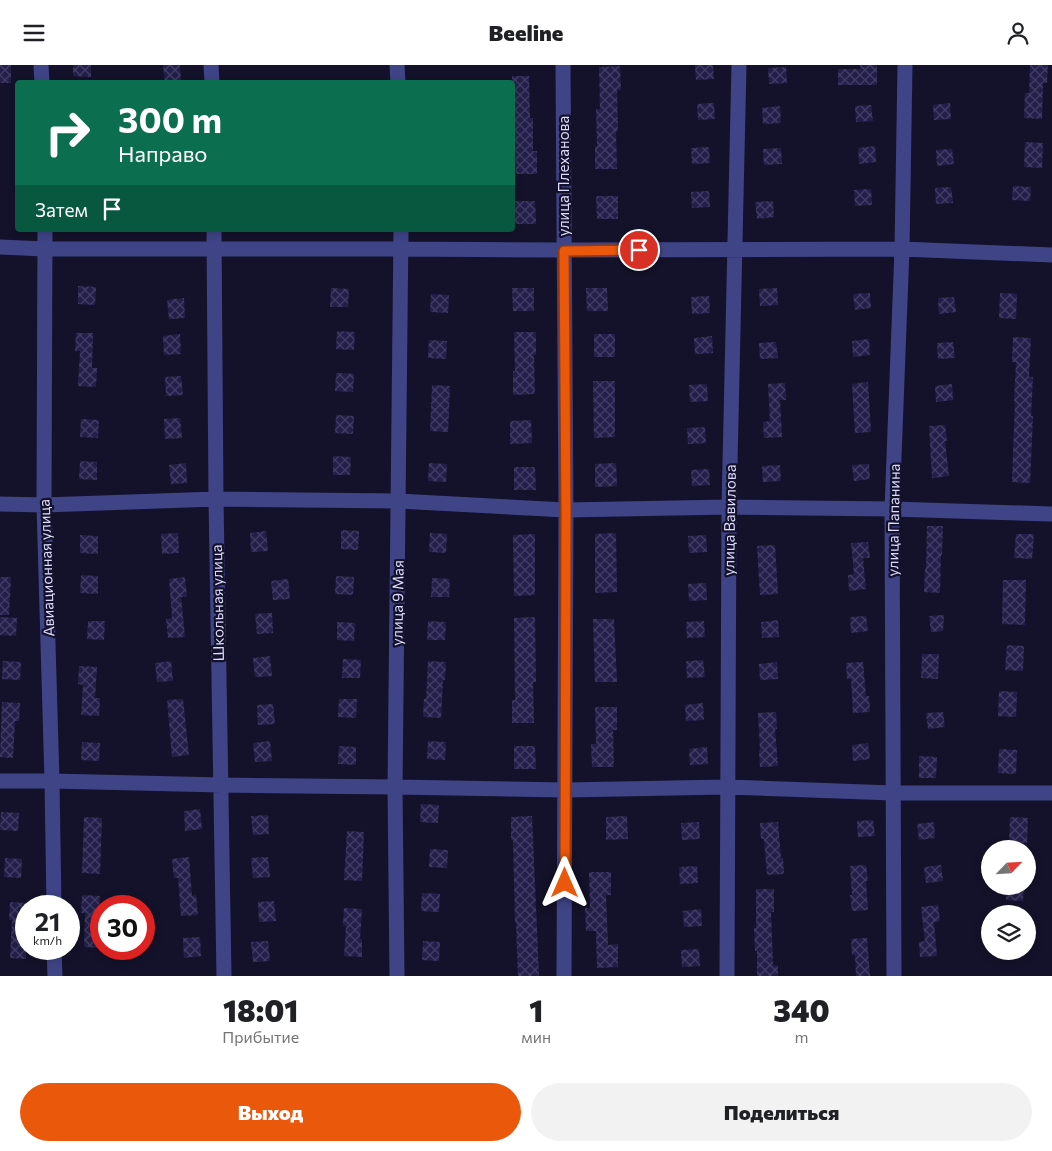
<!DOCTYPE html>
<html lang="ru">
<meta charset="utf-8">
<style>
:root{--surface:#fff;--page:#f2f2f2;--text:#202124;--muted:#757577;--accent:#ea580c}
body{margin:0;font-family:Commissioner,sans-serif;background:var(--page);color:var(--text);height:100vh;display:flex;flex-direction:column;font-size:19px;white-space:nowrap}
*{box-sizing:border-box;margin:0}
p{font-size:16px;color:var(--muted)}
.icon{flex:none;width:28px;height:28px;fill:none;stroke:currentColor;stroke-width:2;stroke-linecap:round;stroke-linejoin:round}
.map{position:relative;height:911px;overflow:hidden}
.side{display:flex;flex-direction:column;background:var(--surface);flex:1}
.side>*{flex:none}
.top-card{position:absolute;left:15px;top:15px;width:500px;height:152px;border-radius:5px;box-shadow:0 2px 8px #0003;background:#0b6e4f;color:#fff;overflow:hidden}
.needle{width:32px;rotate:65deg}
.tools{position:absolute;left:981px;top:775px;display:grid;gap:10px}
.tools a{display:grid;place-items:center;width:55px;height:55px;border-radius:50%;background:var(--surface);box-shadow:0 2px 8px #0003;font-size:25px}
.speed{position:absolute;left:15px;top:830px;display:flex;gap:10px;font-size:25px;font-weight:700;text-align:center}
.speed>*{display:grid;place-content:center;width:65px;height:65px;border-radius:50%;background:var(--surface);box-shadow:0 2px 8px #0003;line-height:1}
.speed small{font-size:12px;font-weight:400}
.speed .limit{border:8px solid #d22;background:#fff;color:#111}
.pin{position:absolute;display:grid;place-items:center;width:42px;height:42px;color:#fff;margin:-21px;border:2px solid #fff;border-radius:50%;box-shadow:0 1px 5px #0007}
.me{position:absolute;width:55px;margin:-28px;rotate:0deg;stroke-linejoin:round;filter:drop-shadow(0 0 4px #0008)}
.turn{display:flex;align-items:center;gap:18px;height:105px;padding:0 20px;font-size:22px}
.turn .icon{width:65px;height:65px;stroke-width:2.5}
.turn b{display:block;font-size:35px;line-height:42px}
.then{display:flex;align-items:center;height:48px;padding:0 20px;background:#0003;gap:10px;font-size:19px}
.eta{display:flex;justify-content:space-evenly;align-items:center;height:85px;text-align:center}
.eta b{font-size:30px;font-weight:800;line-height:35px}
.button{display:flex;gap:10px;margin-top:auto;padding:10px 20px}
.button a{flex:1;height:58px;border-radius:30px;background:var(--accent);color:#fff;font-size:20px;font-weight:800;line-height:58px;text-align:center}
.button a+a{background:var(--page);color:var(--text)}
header{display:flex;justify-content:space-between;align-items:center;height:65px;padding:0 20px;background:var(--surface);font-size:22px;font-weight:800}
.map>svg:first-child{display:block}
</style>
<header><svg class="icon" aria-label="menu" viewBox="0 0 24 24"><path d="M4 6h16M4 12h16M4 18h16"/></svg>Beeline<svg class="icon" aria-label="person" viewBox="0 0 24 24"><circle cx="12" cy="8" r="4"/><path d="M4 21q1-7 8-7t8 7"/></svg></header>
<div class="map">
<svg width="1052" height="911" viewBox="0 0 1052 911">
<defs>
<pattern id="building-cross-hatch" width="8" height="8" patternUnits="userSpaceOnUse" patternTransform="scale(1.25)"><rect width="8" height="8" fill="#231f4a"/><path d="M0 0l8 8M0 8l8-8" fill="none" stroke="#423f65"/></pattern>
</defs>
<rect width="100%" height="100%" fill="#14122a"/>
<path fill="url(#building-cross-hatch)" d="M0,0H11V18H0Z
M73,0H91V12L73,11Z
M163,0H180L181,17L165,18Z
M695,0H713L714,14L696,15Z
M860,0H877V20H838V4H860Z
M1030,0H1048L1047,18H1043L1042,54L1024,53L1025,28H1029Z
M620,1L621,25H617L618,66H616L617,104H595V81H597L596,44H600L599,2Z
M786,2L787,18L769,19L768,3Z
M512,11H529L530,53H533V86H537V109H516L515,76H512Z
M714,38L715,54L698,55L697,39Z
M950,38L951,54L934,55L933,40Z
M871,40L873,56L856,57L855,41Z
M780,41L781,58L763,59L762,43Z
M1025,77L1043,78L1042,103L1024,102Z
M875,81L876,97L859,99L858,83Z
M709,82L710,98L692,99L691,83Z
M781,83L782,99L764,100L763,84Z
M952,84L954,99L937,101L936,85Z
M1013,121L1031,122L1030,136L1012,135Z
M951,122L953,138L936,139L935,123Z
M871,124L872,140L855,141L854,125Z
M709,126L710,142L692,143L691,127Z
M596,131H618V154H597Z
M514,136H535L536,159H514Z
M773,136L774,152L757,154L755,137Z
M78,221L96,222L95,240L78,239Z
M331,223L349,224L348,242H330Z
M512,223H534V246H513Z
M586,223H607L608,246H587Z
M777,223L778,240L760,241L759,224Z
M870,228L871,243L855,245L853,229Z
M1000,228L1017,229L1016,254L999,253Z
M431,229L449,230L448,248L430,247Z
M709,231L710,248L692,249L691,232Z
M954,232L956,247L939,249L938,233Z
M184,233L185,253L169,254L167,235Z
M337,266L355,267L354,285L336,284Z
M514,267H536V290H534L535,329L513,330V306H515Z
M76,268H93L92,303H97L96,322L78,321L80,286H75Z
M180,269L181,289L164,290L163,271Z
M594,269H615V292H594Z
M712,271L713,288L695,289L694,273Z
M1013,272L1031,273L1029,312H1033L1031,351H1033L1030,418L1012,417L1015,336H1014L1016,297H1012Z
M869,274L870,290L853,292L852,276Z
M429,275L447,276L446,294L428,293Z
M776,277L778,293L760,294L759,278Z
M953,277L955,293L938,294L937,278Z
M336,308L354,309L353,327L335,326Z
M181,311L183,330L166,331L165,312Z
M593,316H615V372L594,373Z
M868,317L871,367L855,368L852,319Z
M785,318L786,335H780L782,372L764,373L763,357L770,356L768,319Z
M707,319L708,336L690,337L689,320Z
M952,319L953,335L936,337L935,321Z
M432,320L450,321L448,367L430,366Z
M336,350L354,351L353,369L335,368Z
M180,353L182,373L165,374L164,354Z
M81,354L99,355L98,373L80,372Z
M531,355L532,378L510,379V356Z
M945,360L947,376H945L949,411L932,413L929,361Z
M705,362L706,378L688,379L687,363Z
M333,391L351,392L350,410H333Z
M80,396L97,397V415L79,414Z
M186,398L187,418L171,419L169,400Z
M429,398L447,399L446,417L428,416Z
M616,398L617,421L595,422V399Z
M869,399L870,414L854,416L852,400Z
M780,400L781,416L763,417L762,401Z
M514,402H535L536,425H514Z
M709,404L710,420L692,421L691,405Z
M927,461H943L942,490H941L940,528L924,527L925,504H926Z
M341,465L359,466L358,485L341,484Z
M266,466L268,486L251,487L250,468Z
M178,468L179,488L162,489L161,469Z
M430,468L447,469L446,488L429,487Z
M616,468L617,527L595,528V469Z
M535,469V530L514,531L513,470Z
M1016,469H1034L1032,494L1014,493Z
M80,470L98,471V489L80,488Z
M706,470L707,487L689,488L688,471Z
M868,477L870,493H863L866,524L849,526L848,510L854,509L851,478Z
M775,480L778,529L760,530L757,481Z
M81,510L98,511V529L80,528Z
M336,511L354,512L353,530L335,529Z
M0,512H11L9,550H0Z
M185,512L187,532H181L185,572L168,573L166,554L172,553L169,514Z
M432,513L450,514L449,532H431Z
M288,514L290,534L273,535L271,516Z
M1003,515H1026L1025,560L1002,559Z
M706,518L707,535L689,536L688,519Z
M272,548L273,568L257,569L255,549Z
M944,550L943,566L931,567L929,551Z
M866,551L868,566L851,568L850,552Z
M0,552L17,553L16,571L0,570Z
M535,552L536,617H533L534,658H512V635H515L514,553Z
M593,554H614L617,617H595Z
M778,555L779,572L762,573L761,557Z
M88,556H105L104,575L87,574Z
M428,556L446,557L445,575H427Z
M704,556L705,572L687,573L686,557Z
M337,557L355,558L354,576L337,575Z
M1007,580L1024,581L1023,606L1005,605Z
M922,589H939L938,614L921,613Z
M270,591L272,611L255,612L253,593Z
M343,594L361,595L360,613H342Z
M703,595L705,612L687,613L686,596Z
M3,596L21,597L20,615L2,614Z
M171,596L173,616L157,617L155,598Z
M428,596L446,597L445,615H443L441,653L423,652L424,634H426Z
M777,597L778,614L760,615L759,599Z
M863,597L866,631H869L870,647L853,648L851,614H847L846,598Z
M79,601L97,602L95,633H100L99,651L81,650L83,620L78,619Z
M999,626L1017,627L1016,652L998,651Z
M183,634L189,690L172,692L167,635Z
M339,634H357L356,653L338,652Z
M2,637L20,638L19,656H15L13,693L0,692Z
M703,638L704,655L686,656L685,640Z
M273,639L275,659L258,660L257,640Z
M595,642H617V665H613L614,702H592L591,679H596Z
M776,647L777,664H775L778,701L760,702L759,685H760L758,648Z
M943,647L945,662L928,664L926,648Z
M270,676L272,696L255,697L253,678Z
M428,676L446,677L445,695L427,694Z
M82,677L100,678L99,696L81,695Z
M868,678L870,694L853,696L852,680Z
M339,681L356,682V700L338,699Z
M514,681H535L536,704H514Z
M707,682L708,699L690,700L689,684Z
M999,684L1017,685L1016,709L998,708Z
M919,691L937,692L936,713H919Z
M421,739L439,740L438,758L420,757Z
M200,744L202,764L185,766L184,746Z
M1,747L19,748L18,766L0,765Z
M268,750L269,769L253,770L251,751Z
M532,751L539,911H518L516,857H515L513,775H511V752Z
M627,751L628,774L606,775V752Z
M84,752L102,753L100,809L82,808Z
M1010,752L1028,753L1027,778L1009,777Z
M873,755L875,771L858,772L857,756Z
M699,757L700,774L682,775L681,758Z
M778,757L781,793H783L784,809L767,810L764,774H761L760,758Z
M934,757L935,773L919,775L917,759Z
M347,766L364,767L362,816L344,815Z
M430,784L448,785L447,803L429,802Z
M189,792L192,831L196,830L198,850L181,851L178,813H174L172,794Z
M268,792L270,812L253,813L251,793Z
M5,793L22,794L21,813L4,812Z
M866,800L868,816H866L868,845L852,846L850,830H852L850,801Z
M941,800L943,816L926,818L924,802Z
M697,801L698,818L680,819L679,802Z
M589,807H611V830H606L608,880L618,879V902L597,903L596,866H586L585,843H590Z
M1006,821H1024L1023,836L1006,835Z
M756,824H774V847H771L773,900L778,901V911H757V886H755L754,863H756Z
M422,828L440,829L439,847L421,846Z
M82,830L100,831L98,865H101V883L84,882L85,848H81Z
M274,836L276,856L259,857L258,837Z
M10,837L26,838V894L10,893L12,855H9Z
M938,840L940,856L934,857L937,891L920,892L919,877L925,876L921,842Z
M344,843L362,844L360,874H362V892L344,891L346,861H343Z
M701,844L702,861L684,862L683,846Z
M200,872L201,891L184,893L183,873Z
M867,873L870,911H856L855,890H852L851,874Z
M268,876L270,896L253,897L251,877Z
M423,876L440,877L439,896L422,895Z
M699,884L700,901L682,902L681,885Z"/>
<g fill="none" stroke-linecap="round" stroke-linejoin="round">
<path stroke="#3f4487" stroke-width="15" d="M41,0L42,18
M211,0L212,18
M397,0L398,18
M563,0L566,445L564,911
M45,165L44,440L52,716L54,841
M214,165L216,434L224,911
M0,182L45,184H401L564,185L902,184L1052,190
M0,439L44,440L216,434L398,436L566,445L729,442L892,444L1052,449
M0,716H52L221,720L395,722L565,725L727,722L893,728H1052
M54,884L55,911
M397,911L395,722L401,165
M727,911L729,442L739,0
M894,911L892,444L902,184L905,0"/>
</g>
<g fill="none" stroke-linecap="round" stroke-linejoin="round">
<g stroke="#983908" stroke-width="12">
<path id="route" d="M565,818L566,445L564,186L639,185"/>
</g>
<use href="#route" stroke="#ea580c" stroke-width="9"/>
</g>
<g text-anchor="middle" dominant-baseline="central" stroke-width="4.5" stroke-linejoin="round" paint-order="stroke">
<g font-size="15" fill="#dddcfe" stroke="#14122a">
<text transform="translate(563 111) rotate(-90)">улица Плеханова</text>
<text transform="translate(729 455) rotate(-89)">улица Вавилова</text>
<text transform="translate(893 455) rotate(-89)">улица Папанина</text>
<text transform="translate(46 503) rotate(-92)">Авиационная улица</text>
<text transform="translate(217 538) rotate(-91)">Школьная улица</text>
<text transform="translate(397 538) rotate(-89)">улица 9 Мая</text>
</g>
</g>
</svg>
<div class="tools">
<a><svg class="needle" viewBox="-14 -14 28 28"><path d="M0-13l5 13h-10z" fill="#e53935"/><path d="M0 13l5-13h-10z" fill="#757577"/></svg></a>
<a><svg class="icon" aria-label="layers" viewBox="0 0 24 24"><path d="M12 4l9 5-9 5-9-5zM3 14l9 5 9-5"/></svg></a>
</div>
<div class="speed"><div>21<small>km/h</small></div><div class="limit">30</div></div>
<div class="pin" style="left:639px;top:185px;background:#d93025"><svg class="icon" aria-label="arrive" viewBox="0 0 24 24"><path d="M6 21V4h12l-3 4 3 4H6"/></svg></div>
<svg class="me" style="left:565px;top:818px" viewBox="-20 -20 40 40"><path d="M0-17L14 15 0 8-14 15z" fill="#ea580c" stroke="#fff" stroke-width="4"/></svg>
<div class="top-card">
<div class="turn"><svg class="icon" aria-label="right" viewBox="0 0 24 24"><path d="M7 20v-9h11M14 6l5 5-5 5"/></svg><div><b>300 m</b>Направо</div></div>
<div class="then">Затем<svg class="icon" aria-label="arrive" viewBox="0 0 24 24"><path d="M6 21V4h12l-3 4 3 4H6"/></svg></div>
</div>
</div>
<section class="side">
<div class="eta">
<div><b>18:01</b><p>Прибытие</p></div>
<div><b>1</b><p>мин</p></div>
<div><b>340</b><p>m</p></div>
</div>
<div class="button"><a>Выход</a><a>Поделиться</a></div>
</section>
